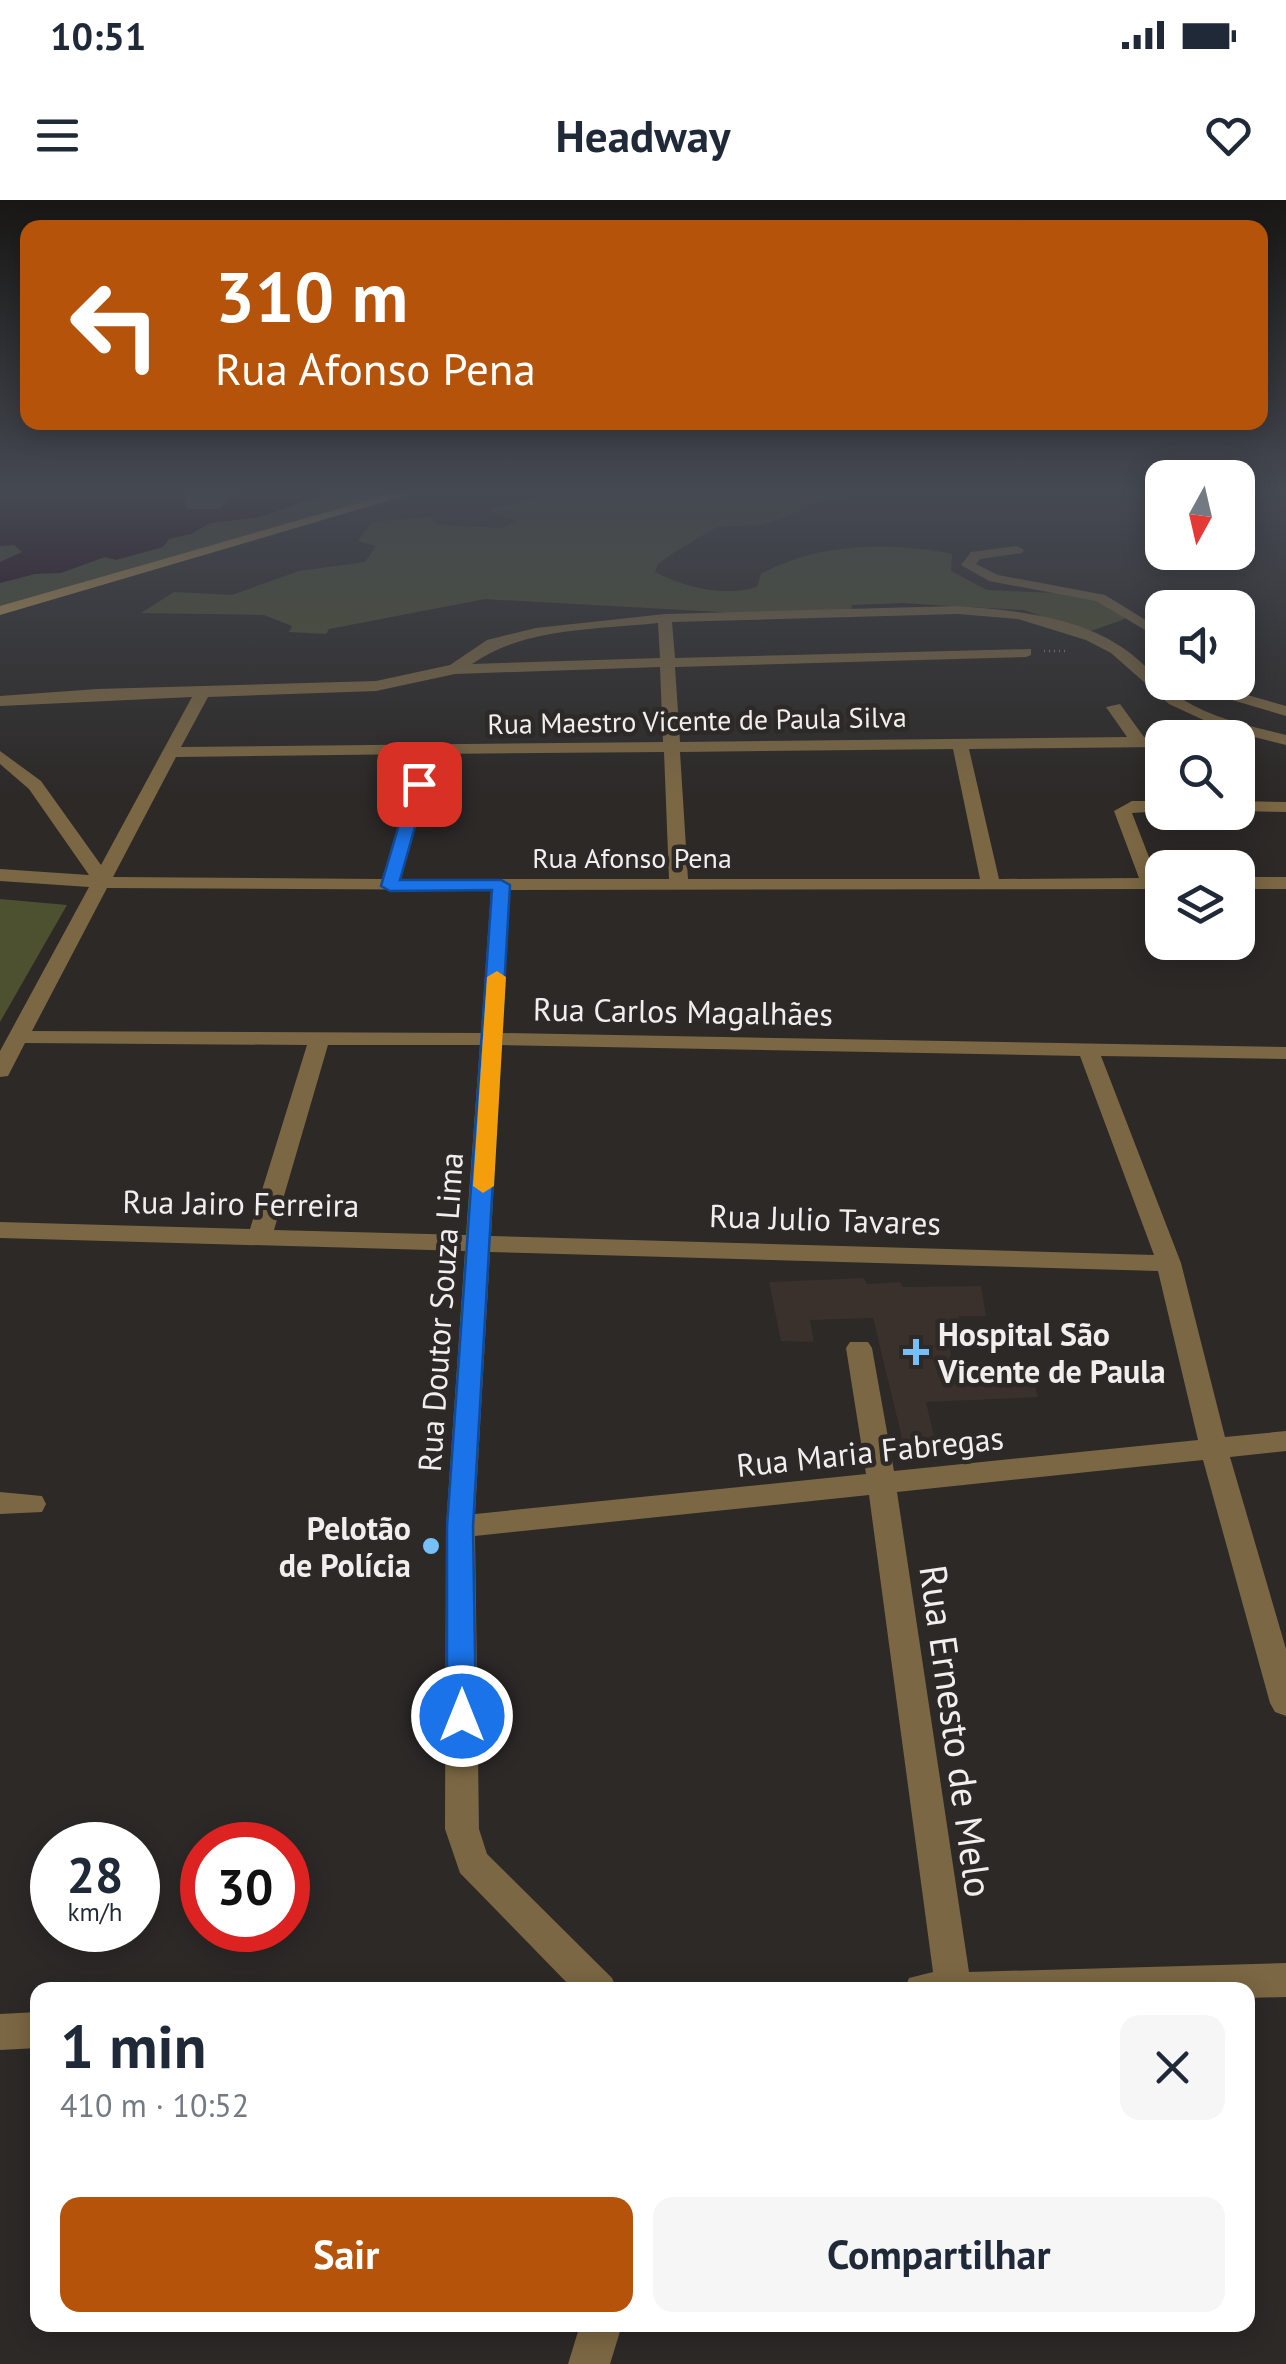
<!DOCTYPE html>
<html lang="pt">
<meta charset="utf-8">
<style>
:root{--surface:#fff;--page:#f6f6f7;--text:#1f2937;--muted:#747a83;--accent:#b45309}
body{margin:0;font-family:"PT Sans",sans-serif;background:var(--page);color:var(--text);height:100vh;display:flex;flex-direction:column;font-size:38px;white-space:nowrap}
*{box-sizing:border-box;margin:0}
p{font-size:32px;color:var(--muted)}
.icon{flex:none;width:55px;height:55px;fill:none;stroke:currentColor;stroke-width:2;stroke-linecap:round;stroke-linejoin:round}
.map{position:relative;flex:1;overflow:hidden}
.side{position:absolute;left:30px;top:1782px;width:1225px;height:350px;display:flex;flex-direction:column;background:var(--surface);border-radius:20px;box-shadow:0 5px 25px #0003}
.side>*{flex:none}
.hud{position:absolute;left:20px;top:20px;width:1248px;height:210px;border-radius:20px;box-shadow:0 5px 25px #0003;background:#b45309;color:#fff;overflow:hidden}
.needle{width:65px;rotate:188deg}
.controls{position:absolute;left:1145px;top:260px;display:grid;gap:20px}
.controls a{display:grid;place-items:center;width:110px;height:110px;border-radius:20px;background:var(--surface);box-shadow:0 5px 25px #0003;font-size:50px}
.speed{position:absolute;left:30px;top:1622px;display:flex;gap:20px;font-size:50px;font-weight:700;text-align:center}
.speed>*{display:grid;place-content:center;width:130px;height:130px;border-radius:50%;background:var(--surface);box-shadow:0 5px 25px #0003;line-height:1}
.speed small{font-size:25px;font-weight:400}
.speed .limit{border:15px solid #d22;background:#fff;color:#111}
.pin{position:absolute;display:grid;place-items:center;width:85px;height:85px;color:#fff;margin:-42px;border-radius:20px;box-shadow:0 5px 15px #0006}
.me{position:absolute;width:110px;margin:-55px;rotate:0deg;stroke-linejoin:round;filter:drop-shadow(0 0 8px #0008)}
.turn{display:flex;align-items:center;gap:35px;height:210px;padding:0 30px;font-size:45px}
.turn .icon{width:130px;height:130px;stroke-width:2.5}
.turn b{display:block;font-size:70px;line-height:85px}
.round{display:grid;place-items:center;flex:none;width:105px;height:105px;border-radius:20px;background:var(--page)}
.headline{display:flex;align-items:center;justify-content:space-between;height:170px;padding:0 30px}
h1{font-size:60px;font-weight:800;line-height:75px}
.button{display:flex;gap:20px;margin-top:auto;padding:20px 30px}
.button a{flex:1;height:115px;border-radius:20px;background:var(--accent);color:#fff;font-size:40px;font-weight:800;line-height:115px;text-align:center}
.button a+a{background:var(--page);color:var(--text)}
.status{display:flex;justify-content:space-between;align-items:center;height:70px;padding:0 50px;background:var(--surface);direction:ltr}
.status svg{height:28px;fill:currentColor}
header{display:flex;justify-content:space-between;align-items:center;height:130px;padding:0 30px;background:var(--surface);font-size:45px;font-weight:800}
.map>svg:first-child{display:block}
</style>
<div class="status"><b>10:51</b><svg viewBox="0 0 49 12"><path d="M0 12V9h3v3zM5 12V6h3v6zM10 12V3h3v9zM15 12V0h3v12zM26 1h20v11H26zM47 4h2v5h-2z"/></svg></div>
<header><svg class="icon" aria-label="menu" viewBox="0 0 24 24"><path d="M4 6h16M4 12h16M4 18h16"/></svg>Headway<svg class="icon" aria-label="heart" viewBox="0 0 24 24"><path d="M12 20l-8-8c-3-5 5-10 8-4 3-6 11-1 8 4z"/></svg></header>
<div class="map">
<svg width="1286" height="2164" viewBox="0 0 1286 2164">
<rect width="100%" height="100%" fill="#2c2927"/>
<path fill="#3a302c" d="M864,1078L867,1084L900,1082L903,1087L981,1086L986,1116H959L961,1126L947,1129L952,1162L1029,1163L1038,1197L926,1202L935,1240L903,1242L873,1118L810,1120L814,1142L781,1141L769,1082Z"/>
<path fill="#4d5130" d="M0,294H405L0,411Z
M552,294H865L801,305L799,312L762,325L717,327L673,353L658,364L655,372C686,388 723,397 757,387L761,374C816,343 892,341 952,354L951,371L987,390L1097,395L1123,406L1125,419L1088,432L1024,410L901,403L852,405L851,410L738,413L485,399L329,429L326,434L289,432L292,426L264,415L141,413L174,392L232,395L299,371L365,362L376,346L358,341L372,322L431,317L437,325L502,328L517,321L489,312L492,309Z
M0,699L67,705L0,822Z"/>
<path fill="#1f0116" d="M0,294H191L184,299L187,309H220L227,297L240,294H327L260,317L210,323L191,334L169,339L163,347L116,360L105,357L61,373L35,374L0,383V362L22,352L14,345L0,346Z"/>
<g fill="none" stroke-linecap="round" stroke-linejoin="round">
<path stroke="#878482" stroke-width="2.5" stroke-dasharray="1 4" stroke-linecap="butt" d="M1044,451H1068"/>
<path fill="#7b6743" fill-rule="evenodd" d="M1017,346L1024,350L1022,353L980,359L976,364L998,375L1105,395L1162,430V440L1096,401L989,381L961,365L971,352Z
M958,406C1012,410 1074,416 1120,446C1142,460 1158,481 1178,496C1209,518 1250,526 1286,535V545L1223,529L1169,504L1111,453L1086,440L1018,419L958,414L672,422L675,458L1031,449V455L1026,457L675,467L680,542L1127,537L1106,507L1120,504L1144,537L1164,538L1162,547L969,549L999,679L1139,678L1114,611L1132,601H1162V611L1132,613L1157,678L1162,679V689L510,690L502,833L1286,847V859L1101,856L1181,1063L1225,1237L1286,1231V1251L1230,1257L1286,1449V1516L1275,1512L1270,1503L1203,1260L897,1292L969,1772L1286,1763V1797L1248,1798V1790H904L909,1778L933,1772L869,1295L475,1336L479,1629L487,1654L612,1778L617,1790H574L460,1673L445,1629L446,1327L465,1051L0,1038V1022L250,1029L307,845L25,843L8,876L0,877V851L89,687L0,681V669L89,675L29,589L0,564V551L41,581L101,665L192,497L0,506V496L97,489L376,481L450,465L487,440L536,428L665,414ZM658,423L660,458L472,464C524,427 596,430 658,423ZM660,467L663,542L181,547L208,497L376,491L455,474ZM953,549L980,679H688L680,552ZM664,552L669,679H401L436,554ZM420,554L382,679L113,677L176,557ZM107,688L491,690L481,833L32,831ZM328,845H480L466,1035L274,1030ZM501,845L1080,856L1154,1055L491,1036ZM490,1052L1158,1071L1198,1240L894,1271L872,1148L868,1142H850L846,1148L866,1274L475,1314Z
M1212,482H1229L1244,494L1286,506V516L1232,500Z
M1238,601L1286,602V612L1238,611Z
M1238,677H1286V689H1238Z
M0,1292L42,1296L46,1304L42,1312L0,1314Z
M38,1812V1848L0,1850V1814Z
M580,2125H622L610,2164H568Z"/>
<path fill="#cca256" fill-rule="evenodd" d="M390,294H411L0,415V406Z"/>
</g>
<linearGradient id="sky" x2="0" y2="1"><stop stop-color="#181715"/><stop offset="0.49" stop-color="#454952"/><stop offset="1" stop-color="#454952" stop-opacity="0"/></linearGradient>
<rect width="1286" height="597" fill="url(#sky)"/>
<path fill="#1a73e8" stroke="#114b97" stroke-width="2.5" d="M419,580L427,584L400,680H501L510,685L473,1327L476,1516L472,1524L462,1528L451,1524L447,1516V1327L492,690L390,691L381,686L411,584Z"/>
<path fill="#f59e0b" d="M497,771L506,777L494,986L483,993L473,986L487,777Z"/>
<g fill="#76c0f7" stroke="#2c2927" stroke-width="4">
<path d="M911 1137h10v10h10v10h-10v10h-10v-10h-10v-10h10z"/>
<circle cx="431" cy="1346" r="10"/>
</g>
<g text-anchor="middle" dominant-baseline="central" stroke-width="9" stroke-linejoin="round" paint-order="stroke">
<g font-size="28" fill="#f1eeed" stroke="#2c2927">
<text transform="translate(697 520) rotate(-1)">Rua Maestro Vicente de Paula Silva</text>
<text x="632" y="657">Rua Afonso Pena</text>
</g>
<g font-size="32" fill="#f1eeed" stroke="#2c2927">
<text transform="translate(683 811) rotate(1)">Rua Carlos Magalhães</text>
<text transform="translate(241 1003) rotate(1)">Rua Jairo Ferreira</text>
<text transform="translate(825 1019) rotate(2)">Rua Julio Tavares</text>
<text transform="translate(440 1112) rotate(-86)">Rua Doutor Souza Lima</text>
<text transform="translate(870 1251) rotate(-6)">Rua Maria Fabregas</text>
</g>
<g font-size="32" font-weight="bold" fill="#f1eeed" stroke="#2c2927" text-anchor="start">
<text x="938" y="1134">Hospital São<tspan x="938" dy="37">Vicente de Paula</tspan></text>
<text x="411" y="1328" text-anchor="end">Pelotão<tspan x="411" dy="37">de Polícia</tspan></text>
</g>
<g font-size="38" fill="#f1eeed" stroke="#2c2927">
<text transform="translate(957 1531) rotate(82)">Rua Ernesto de Melo</text>
</g>
</g>
</svg>
<div class="controls">
<a><svg class="needle" viewBox="-14 -14 28 28"><path d="M0-13l5 13h-10z" fill="#e53935"/><path d="M0 13l5-13h-10z" fill="#747a83"/></svg></a>
<a><svg class="icon" aria-label="sound" viewBox="0 0 24 24"><path d="M4 9h4l5-4v14l-5-4H4zM17 9q2 3 0 6"/></svg></a>
<a><svg class="icon" aria-label="search" viewBox="0 0 24 24"><circle cx="10" cy="10" r="6"/><path d="M15 15l6 6"/></svg></a>
<a><svg class="icon" aria-label="layers" viewBox="0 0 24 24"><path d="M12 4l9 5-9 5-9-5zM3 14l9 5 9-5"/></svg></a>
</div>
<div class="speed"><div>28<small>km/h</small></div><div class="limit">30</div></div>
<div class="pin" style="left:419px;top:584px;background:#d93025"><svg class="icon" aria-label="arrive" viewBox="0 0 24 24"><path d="M6 21V4h12l-3 4 3 4H6"/></svg></div>
<svg class="me" style="left:462px;top:1516px" viewBox="-20 -20 40 40"><circle r="17" fill="#1a73e8" stroke="#fff" stroke-width="3"/><path d="M0-11L8 9 0 5-8 9z" fill="#fff"/></svg>
<div class="hud">
<div class="turn"><svg class="icon" aria-label="left" viewBox="0 0 24 24"><path d="M17 20v-9H6M10 6l-5 5 5 5"/></svg><div><b>310 m</b>Rua Afonso Pena</div></div>
</div>
<section class="side">
<div class="headline"><div><h1>1 min</h1><p>410 m · 10:52</p></div><a class="round"><svg class="icon" aria-label="close" viewBox="0 0 24 24"><path d="M6 6l12 12M18 6L6 18"/></svg></a></div>
<div class="button"><a>Sair</a><a>Compartilhar</a></div>
</section>
</div>
